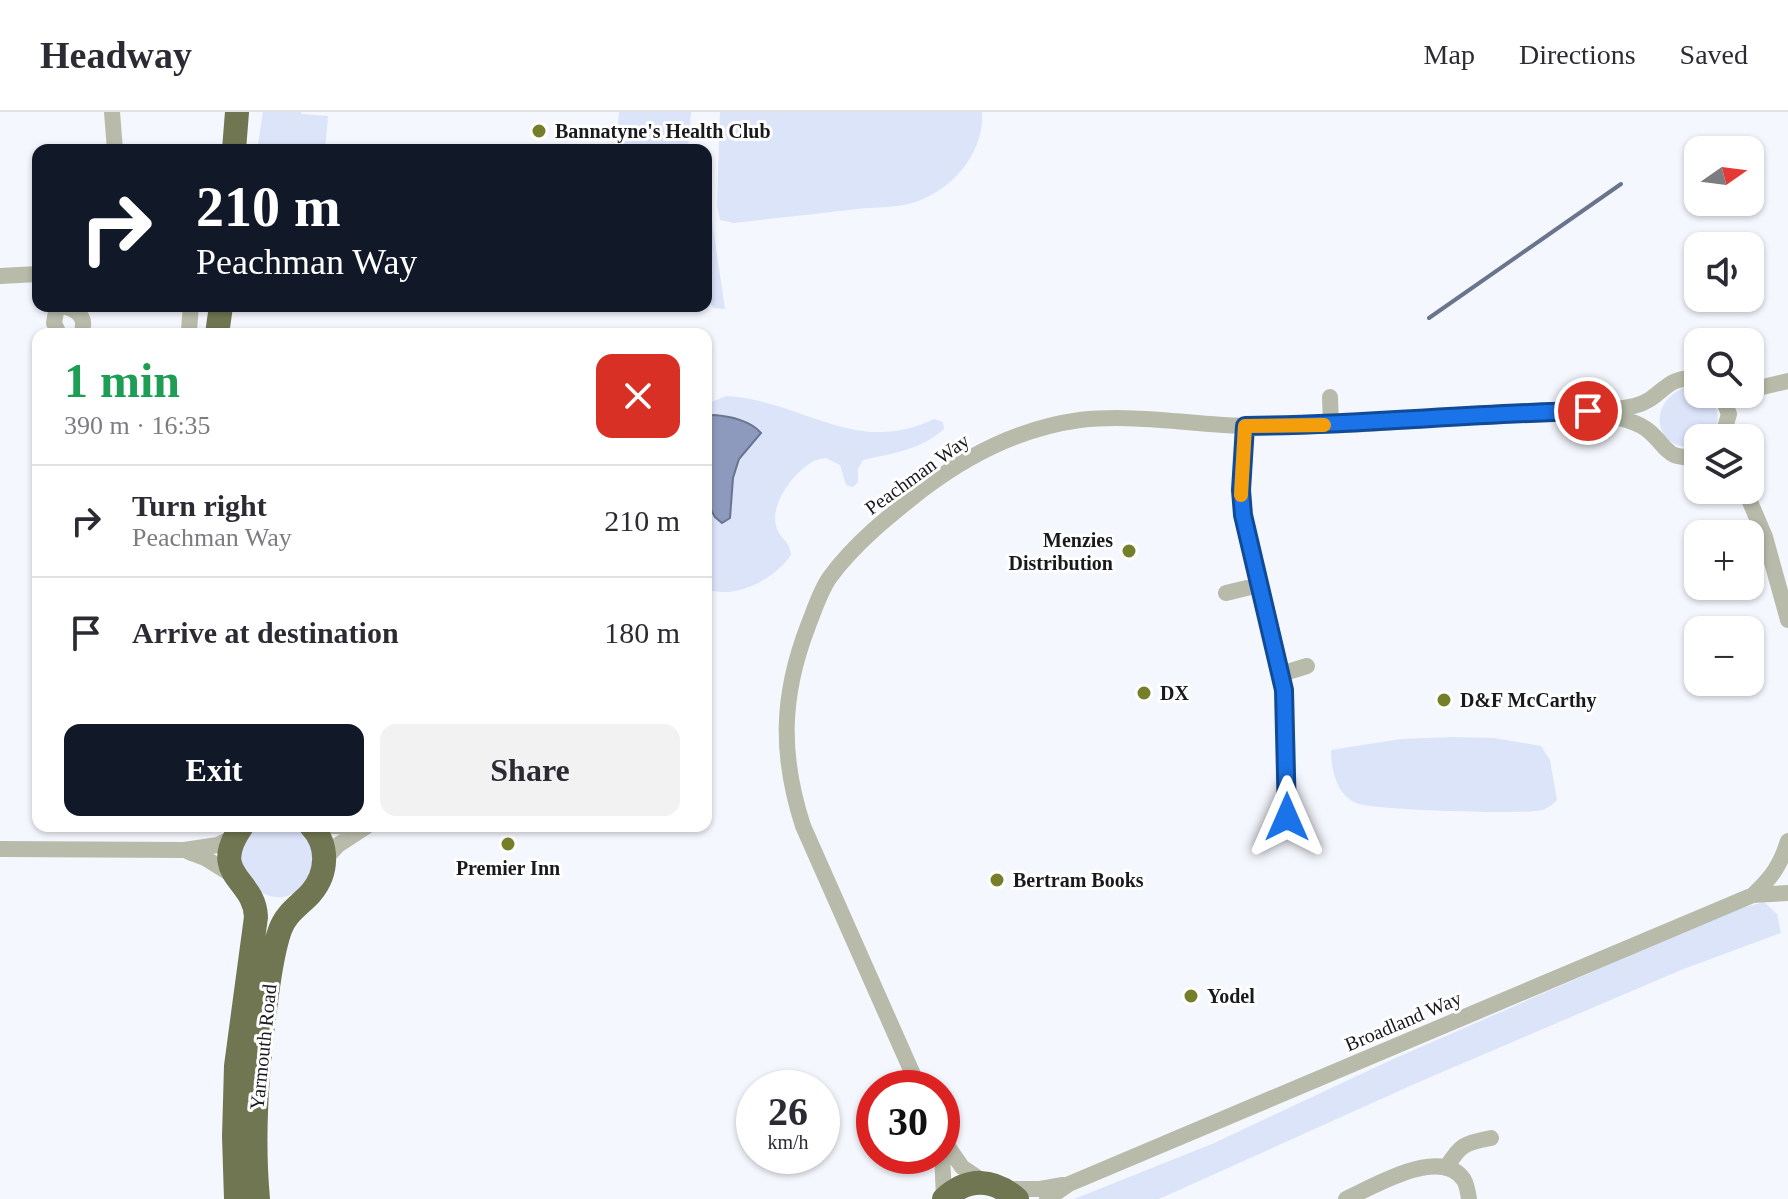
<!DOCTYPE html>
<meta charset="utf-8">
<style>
:root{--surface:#fff;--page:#f2f2f3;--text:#2b2b33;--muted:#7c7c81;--line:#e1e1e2;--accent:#111827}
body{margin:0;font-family:Georgia,serif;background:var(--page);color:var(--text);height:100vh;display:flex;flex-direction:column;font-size:30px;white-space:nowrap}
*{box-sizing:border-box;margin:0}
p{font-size:26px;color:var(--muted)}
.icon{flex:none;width:44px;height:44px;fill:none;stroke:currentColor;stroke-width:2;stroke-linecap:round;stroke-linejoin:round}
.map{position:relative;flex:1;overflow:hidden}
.details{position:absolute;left:32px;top:216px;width:680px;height:504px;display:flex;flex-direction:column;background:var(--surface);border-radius:16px;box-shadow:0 2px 6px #0004}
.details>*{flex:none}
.hud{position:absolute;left:32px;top:32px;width:680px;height:168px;border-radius:16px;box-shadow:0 2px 6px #0004;background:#111827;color:#fff;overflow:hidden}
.needle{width:52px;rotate:76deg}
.fabs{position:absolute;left:1684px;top:24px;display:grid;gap:16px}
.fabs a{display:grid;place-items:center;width:80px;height:80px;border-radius:16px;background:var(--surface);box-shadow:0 2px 6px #0004;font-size:40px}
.speed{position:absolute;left:736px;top:958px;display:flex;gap:16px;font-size:40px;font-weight:700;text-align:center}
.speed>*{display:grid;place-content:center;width:104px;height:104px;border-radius:50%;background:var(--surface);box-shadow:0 2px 6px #0004;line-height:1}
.speed small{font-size:20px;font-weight:400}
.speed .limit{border:12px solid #d22;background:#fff;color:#111}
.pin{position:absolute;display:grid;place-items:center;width:68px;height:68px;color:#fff;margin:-34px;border:4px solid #fff;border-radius:50%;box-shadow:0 2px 8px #0007}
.me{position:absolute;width:88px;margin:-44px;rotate:0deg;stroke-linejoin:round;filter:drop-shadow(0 0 6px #0008)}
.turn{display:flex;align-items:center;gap:28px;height:168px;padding:0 32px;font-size:36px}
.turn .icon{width:104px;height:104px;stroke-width:2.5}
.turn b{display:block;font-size:56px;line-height:68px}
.round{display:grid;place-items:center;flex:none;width:84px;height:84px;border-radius:16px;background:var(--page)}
.overview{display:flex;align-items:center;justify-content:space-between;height:136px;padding:0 32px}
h1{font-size:48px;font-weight:700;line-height:60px;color:#1e9e55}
.cta{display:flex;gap:16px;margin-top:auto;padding:16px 32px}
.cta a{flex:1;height:92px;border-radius:16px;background:var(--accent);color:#fff;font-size:32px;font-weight:700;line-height:92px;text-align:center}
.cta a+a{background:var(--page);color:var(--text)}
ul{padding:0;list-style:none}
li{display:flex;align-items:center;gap:24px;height:112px;padding:0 32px;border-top:2px solid var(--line)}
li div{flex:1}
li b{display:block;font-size:30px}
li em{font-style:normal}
header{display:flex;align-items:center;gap:48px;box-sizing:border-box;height:112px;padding:0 40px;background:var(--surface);border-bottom:2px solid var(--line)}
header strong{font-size:38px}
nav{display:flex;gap:44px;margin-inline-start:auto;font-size:28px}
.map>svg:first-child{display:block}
</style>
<header>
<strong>Headway</strong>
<nav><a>Map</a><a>Directions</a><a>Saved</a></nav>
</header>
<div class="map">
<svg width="1788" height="1087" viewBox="0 0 1788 1087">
<rect width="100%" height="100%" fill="#f5f7fe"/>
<path fill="#dce4fa" d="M263,0H301V2L328,4L325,38H257Z
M619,0H691L688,38H616Z
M720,0H982C985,41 951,80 912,91C895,96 875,95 857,97C816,102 775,106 734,111L720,108L717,94Z
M706,87L709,88L725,197L714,196L706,186Z
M1683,276L1696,277L1698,282H1708C1719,297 1722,311 1710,326H1698V334C1657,342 1644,294 1683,276Z
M726,284C802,288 856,345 934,307L943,310L944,317C921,338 893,341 863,348L858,357V370L853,375L846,373L840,353L826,346C820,347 814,348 809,352C792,363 768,395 777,417C781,428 789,427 791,443C775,467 735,488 706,477V292Z
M1452,625L1494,626L1541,634L1550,648L1557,688C1553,692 1547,697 1542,698C1524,703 1370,698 1356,691C1336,682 1331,657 1331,638L1401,627Z
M257,714H297C310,724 314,736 314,752C314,758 309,763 306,769C276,815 209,752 257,714Z
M1764,790L1777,802L1781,821L1681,858L1419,970L1159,1087H1074L1212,1032L1391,948L1734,798Z"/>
<path fill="#8d9abd" stroke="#6a748d" stroke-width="2" d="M714,303C730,304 751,309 761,321L739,347L733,366L730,406L722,411L715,405L706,389V304Z"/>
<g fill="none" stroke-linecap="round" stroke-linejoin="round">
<path stroke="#6a748d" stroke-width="4" d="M1429,206L1621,72"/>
<path stroke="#b8bbaa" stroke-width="16" d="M112,0L115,38
M0,164L38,162
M57,194L54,211L59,222
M61,194C77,197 88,205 81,222
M189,218L191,194
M1750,278L1788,269
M1721,282L1729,302L1722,326
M1330,285L1331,313
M1601,302C1616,305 1638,309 1650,320C1668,336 1667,349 1698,344
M1245,314L1241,378L1243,403L1284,578L1287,705
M1745,378L1765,425L1788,508
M1226,481L1259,473
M1281,562L1307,554
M331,714L364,715
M0,737L184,738L218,733L234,725
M189,740L205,746L234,764
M325,747L338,733L367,714
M1753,783C1772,765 1780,754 1788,729
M919,976L803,714C780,643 781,584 808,514C814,499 820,479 830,465C855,431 889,404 922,378C969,342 1020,316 1080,308C1134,302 1189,312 1243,314C1299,316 1356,313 1412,309C1444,306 1476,302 1508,300C1550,299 1593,302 1634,294C1662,288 1664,262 1698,267
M942,1026L962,1055L984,1070
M942,1040L944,1087
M1446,1056C1460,1033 1464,1031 1491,1026
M1005,1077H1040L1063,1073
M1047,1087L1069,1072L1753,783L1788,781
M1346,1087C1373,1075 1441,1033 1464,1068C1467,1073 1468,1081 1469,1087"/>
<path stroke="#707651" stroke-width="24" d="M234,38L237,0
M217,222L221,194
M236,1087L234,1024L236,954L256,805C255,766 207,764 242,714
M258,1087C252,1022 257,955 266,890C269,867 272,841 280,818C286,801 299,794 311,781C328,761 329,733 311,714
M944,1087C968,1065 993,1066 1017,1087"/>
</g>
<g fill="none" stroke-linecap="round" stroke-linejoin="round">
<g stroke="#114b97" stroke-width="20">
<path id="route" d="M1287,705L1284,578L1243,403L1241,378L1245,314C1360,313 1473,301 1588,299"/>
</g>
<use href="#route" stroke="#1a73e8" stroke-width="14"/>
<path stroke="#f59e0b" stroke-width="14" d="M1241,383L1245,314L1324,313"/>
</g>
<g fill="#767e2a" stroke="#fff" stroke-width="3">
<circle cx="539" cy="19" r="8"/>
<circle cx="1129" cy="439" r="8"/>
<circle cx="1144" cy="581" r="8"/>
<circle cx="1444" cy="588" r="8"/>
<circle cx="508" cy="732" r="8"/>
<circle cx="997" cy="768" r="8"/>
<circle cx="1191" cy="884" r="8"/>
</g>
<g text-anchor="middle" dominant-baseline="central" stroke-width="6" stroke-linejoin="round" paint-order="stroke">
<g font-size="20" font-weight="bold" fill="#191a1e" stroke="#fff" text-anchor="start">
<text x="555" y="19">Bannatyne's Health Club</text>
<text x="1113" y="428" text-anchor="end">Menzies<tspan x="1113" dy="23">Distribution</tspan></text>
<text x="1160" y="581">DX</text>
<text x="1460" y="588">D&amp;F McCarthy</text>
<text x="508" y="756" text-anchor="middle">Premier Inn</text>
<text x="1013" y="768">Bertram Books</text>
<text x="1207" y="884">Yodel</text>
</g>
<g font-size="20" fill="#191a1e" stroke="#fff">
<text transform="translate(917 362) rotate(-36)">Peachman Way</text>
<text transform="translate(1403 909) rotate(-23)">Broadland Way</text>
<text transform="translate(263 935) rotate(-84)">Yarmouth Road</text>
</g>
</g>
</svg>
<div class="fabs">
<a><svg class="needle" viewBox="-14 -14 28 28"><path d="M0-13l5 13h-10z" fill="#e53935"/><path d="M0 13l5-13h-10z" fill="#7c7c81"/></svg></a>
<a><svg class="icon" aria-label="sound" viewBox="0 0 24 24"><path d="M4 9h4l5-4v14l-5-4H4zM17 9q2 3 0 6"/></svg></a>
<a><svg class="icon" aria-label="search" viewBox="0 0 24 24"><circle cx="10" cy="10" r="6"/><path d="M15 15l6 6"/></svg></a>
<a><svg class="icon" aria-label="layers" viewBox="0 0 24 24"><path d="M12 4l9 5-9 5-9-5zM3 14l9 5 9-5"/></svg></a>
<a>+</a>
<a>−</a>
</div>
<div class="speed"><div>26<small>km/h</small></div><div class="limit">30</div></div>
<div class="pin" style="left:1588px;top:299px;background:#d93025"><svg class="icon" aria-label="arrive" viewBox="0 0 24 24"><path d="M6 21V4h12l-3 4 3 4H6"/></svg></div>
<svg class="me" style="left:1287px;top:705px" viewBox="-20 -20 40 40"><path d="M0-17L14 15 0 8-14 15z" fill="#1a73e8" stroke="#fff" stroke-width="4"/></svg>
<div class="hud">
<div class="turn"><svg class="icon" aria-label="right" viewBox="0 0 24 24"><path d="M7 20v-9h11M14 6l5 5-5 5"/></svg><div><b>210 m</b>Peachman Way</div></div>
</div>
<section class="details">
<div class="overview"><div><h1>1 min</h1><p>390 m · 16:35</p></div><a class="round" style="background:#d93025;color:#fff"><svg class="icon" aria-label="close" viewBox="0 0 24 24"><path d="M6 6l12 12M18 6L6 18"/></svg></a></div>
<ul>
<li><svg class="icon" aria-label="right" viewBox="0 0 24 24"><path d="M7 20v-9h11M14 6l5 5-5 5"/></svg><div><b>Turn right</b><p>Peachman Way</p></div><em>210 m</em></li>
<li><svg class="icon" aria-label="arrive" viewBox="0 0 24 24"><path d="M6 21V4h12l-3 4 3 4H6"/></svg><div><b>Arrive at destination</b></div><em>180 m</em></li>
</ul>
<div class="cta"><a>Exit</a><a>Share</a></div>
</section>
</div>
